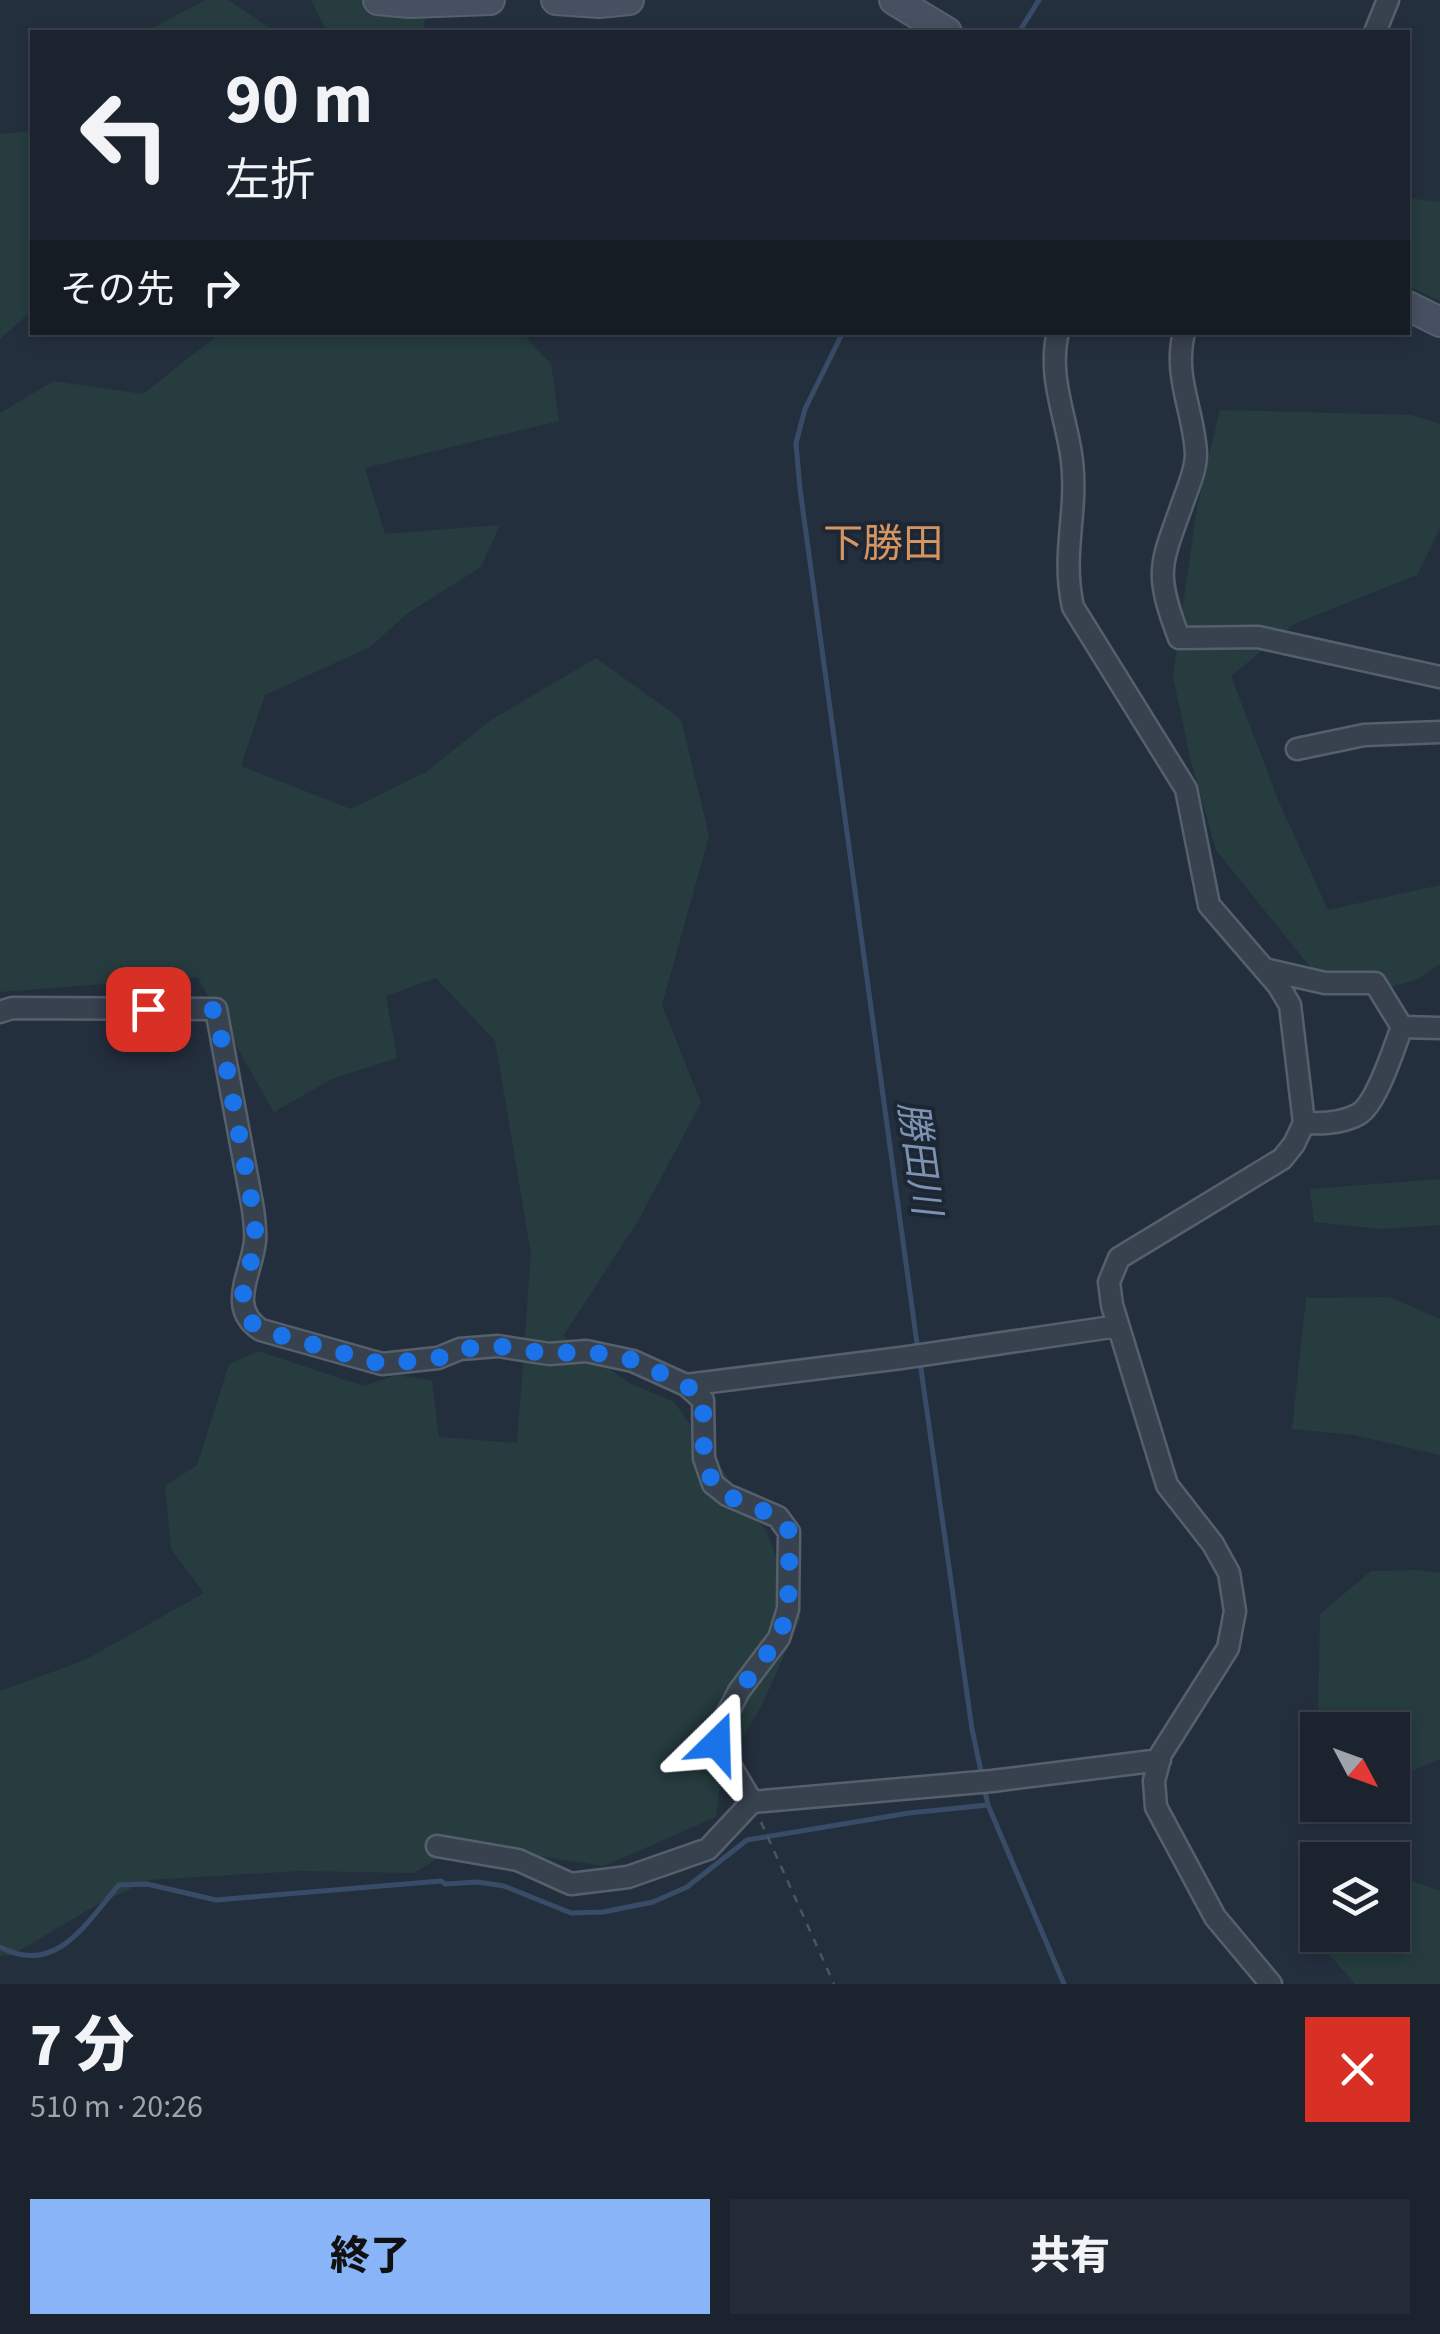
<!DOCTYPE html>
<html lang="ja">
<meta charset="utf-8">
<style>
:root{--surface:#1b232e;--page:#242b36;--text:#f1f3f6;--muted:#a0a4aa;--line:#39404a;--accent:#8ab4f8}
body{margin:0;font-family:"Source Sans 3","Noto Sans JP",sans-serif;background:var(--page);color:var(--text);height:100vh;display:flex;flex-direction:column;font-size:38px;white-space:nowrap}
*{box-sizing:border-box;margin:0}
p{font-size:32px;color:var(--muted)}
.icon{flex:none;width:55px;height:55px;fill:none;stroke:currentColor;stroke-width:2;stroke-linecap:round;stroke-linejoin:round}
.map{position:relative;height:1984px;overflow:hidden}
.drawer{display:flex;flex-direction:column;background:var(--surface);flex:1}
.drawer>*{flex:none}
.top-card{position:absolute;left:30px;top:30px;width:1380px;height:305px;border-radius:0px;box-shadow:0 5px 15px #0003,0 0 0 2px var(--line);background:#1b232e;color:var(--text);overflow:hidden}
.needle{width:65px;rotate:131deg}
.buttons{position:absolute;left:1300px;top:1712px;display:grid;gap:20px}
.buttons a{display:grid;place-items:center;width:110px;height:110px;border-radius:0px;background:var(--surface);box-shadow:0 5px 15px #0003,0 0 0 2px var(--line);font-size:50px}
.pin{position:absolute;display:grid;place-items:center;width:85px;height:85px;color:#fff;margin:-42px;border-radius:20px;box-shadow:0 5px 15px #0006}
.me{position:absolute;width:110px;margin:-55px;rotate:22deg;stroke-linejoin:round;filter:drop-shadow(0 0 8px #0008)}
.turn{display:flex;align-items:center;gap:35px;height:210px;padding:0 30px;font-size:45px}
.turn .icon{width:130px;height:130px;stroke-width:2.5}
.turn b{display:block;font-size:70px;line-height:85px}
.then{display:flex;align-items:center;height:95px;padding:0 30px;background:#0003;gap:20px;font-size:38px}
.round{display:grid;place-items:center;flex:none;width:105px;height:105px;border-radius:0px;background:var(--page)}
.overview{display:flex;align-items:center;justify-content:space-between;height:170px;padding:0 30px}
h1{font-size:60px;font-weight:800;line-height:75px}
.action{display:flex;gap:20px;margin-top:auto;padding:20px 30px}
.action a{flex:1;height:115px;border-radius:0px;background:var(--accent);color:#111;font-size:40px;font-weight:800;line-height:115px;text-align:center}
.action a+a{background:var(--page);color:var(--text)}
.map>svg:first-child{display:block}
</style>
<div class="map">
<svg width="1440" height="1984" viewBox="0 0 1440 1984">
<rect width="100%" height="100%" fill="#242f3e"/>
<path fill="#263c3f" d="M205,0H228L276,32H145Z
M311,0H420L425,12L424,32H327Z
M32,131V315L25,317L0,339V134Z
M1408,198L1440,202V301L1408,286Z
M220,333H522L551,364L559,421L365,468L385,534L500,525L481,567L408,613L370,647L265,695L241,766L351,809L426,772L491,720L596,658L681,719L709,836L662,1005L701,1103L638,1221L563,1336L629,1383L674,1402L766,1531L801,1618L761,1707L722,1770L716,1817L604,1866L461,1844L414,1873L298,1871L149,1880L100,1903L12,1955L0,1956V1691L85,1660L204,1593L171,1549L165,1486L197,1465L229,1364L258,1351L364,1386L397,1375L432,1381L439,1437L517,1443L531,1253L495,1041L436,978L386,996L397,1058L332,1079L274,1112L197,977L0,992V413L54,381L143,394Z
M1220,410L1411,415L1440,424V528L1417,575L1294,624L1231,676L1279,802L1328,910L1440,885V964L1416,980L1386,988L1343,985L1311,968L1216,850L1190,758L1173,676L1197,507Z
M1440,1179V1225L1381,1229L1314,1222L1310,1189Z
M1389,1297L1440,1319V1455L1354,1435L1292,1429L1306,1298Z
M1419,1570L1440,1573V1759L1393,1779L1392,1730H1318L1320,1614L1371,1571Z
M1393,1874L1440,1891V1984H1355L1317,1941V1933L1392,1935Z"/>
<g fill="none" stroke-linecap="round" stroke-linejoin="round">
<path stroke="#394c67" stroke-width="5" d="M1019,32L1039,0
M843,332L805,409L796,443L800,489L918,1351
M920,1362L972,1729L982,1776
M984,1787L988,1805L1064,1984
M0,1947C56,1977 86,1923 119,1885L147,1884L216,1900L441,1881L445,1884L478,1882L504,1886L571,1913L603,1912L653,1902L687,1887L747,1840L909,1813L988,1805"/>
<g stroke="#565f6c" stroke-width="25">
<path id="street" d="M1375,32L1388,0
M1058,332C1047,377 1067,418 1072,461C1078,514 1061,553 1073,607L1186,789L1209,905L1278,985L1290,1005L1304,1123L1294,1144L1282,1159L1119,1258L1109,1282L1112,1305L1167,1485L1213,1544L1229,1573L1235,1611L1228,1648L1161,1754L1154,1781L1156,1807L1215,1917L1271,1984
M1184,332C1173,378 1194,410 1196,454C1196,469 1189,485 1184,499C1161,565 1153,569 1179,638L1258,637L1440,677
M1297,749L1364,735L1440,732
M1264,969L1325,983H1375L1402,1027C1394,1047 1377,1103 1359,1114C1343,1123 1321,1124 1304,1123
M0,1012L12,1008L216,1009L253,1209C254,1219 256,1231 255,1241C252,1273 226,1308 261,1330L382,1364L438,1358L460,1349L498,1346L549,1354L586,1351L633,1361L686,1385L901,1358L1118,1326
M1402,1027L1440,1028
M686,1385L703,1400L704,1458L713,1484L727,1495L778,1517L789,1532L788,1609L779,1638L739,1691L724,1720L717,1743L752,1802
M437,1846L518,1860L571,1884L628,1877L708,1849L752,1802L992,1781L1160,1760"/>
</g>
<g stroke="#565f6c" stroke-width="32">
<path id="secondary" d="M378,0L410,3L490,0
M556,0L599,3L629,0
M894,0L947,32
M1408,306L1440,322"/>
</g>
<path stroke="#44595c" stroke-width="2.5" stroke-dasharray="8 8" stroke-linecap="butt" d="M761,1822L834,1984"/>
<use href="#street" stroke="#38414e" stroke-width="20"/>
<use href="#secondary" stroke="#465061" stroke-width="28"/>
</g>
<g fill="none" stroke-linecap="round" stroke-linejoin="round">
<path stroke="#1a73e8" stroke-width="18" stroke-dasharray="0 32.4" d="M148,1009L216,1010L253,1209C254,1219 256,1231 255,1242C252,1273 226,1308 261,1330L382,1364L438,1358L460,1349L498,1346L549,1354L586,1351L633,1360L686,1385L703,1400L704,1458L713,1484L728,1496L778,1517L790,1532L788,1609L779,1638L739,1691L724,1720L717,1743"/>
</g>
<g text-anchor="middle" dominant-baseline="central" stroke-width="8" stroke-linejoin="round" paint-order="stroke">
<g font-size="38" font-style="italic" fill="#7c92b1" stroke="#1d2633">
<text transform="translate(919 1158) rotate(82)">勝田川</text>
</g>
<g font-size="40" fill="#d59563" stroke="#1d2633">
<text x="883" y="544">下勝田</text>
</g>
</g>
</svg>
<div class="buttons">
<a><svg class="needle" viewBox="-14 -14 28 28"><path d="M0-13l5 13h-10z" fill="#e53935"/><path d="M0 13l5-13h-10z" fill="#a0a4aa"/></svg></a>
<a><svg class="icon" aria-label="layers" viewBox="0 0 24 24"><path d="M12 4l9 5-9 5-9-5zM3 14l9 5 9-5"/></svg></a>
</div>
<div class="pin" style="left:148px;top:1009px;background:#d93025"><svg class="icon" aria-label="arrive" viewBox="0 0 24 24"><path d="M6 21V4h12l-3 4 3 4H6"/></svg></div>
<svg class="me" style="left:717px;top:1743px" viewBox="-20 -20 40 40"><path d="M0-17L14 15 0 8-14 15z" fill="#1a73e8" stroke="#fff" stroke-width="4"/></svg>
<div class="top-card">
<div class="turn"><svg class="icon" aria-label="left" viewBox="0 0 24 24"><path d="M17 20v-9H6M10 6l-5 5 5 5"/></svg><div><b>90 m</b>左折</div></div>
<div class="then">その先<svg class="icon" aria-label="right" viewBox="0 0 24 24"><path d="M7 20v-9h11M14 6l5 5-5 5"/></svg></div>
</div>
</div>
<section class="drawer">
<div class="overview"><div><h1>7 分</h1><p>510 m · 20:26</p></div><a class="round" style="background:#d93025;color:#fff"><svg class="icon" aria-label="close" viewBox="0 0 24 24"><path d="M6 6l12 12M18 6L6 18"/></svg></a></div>
<div class="action"><a>終了</a><a>共有</a></div>
</section>
